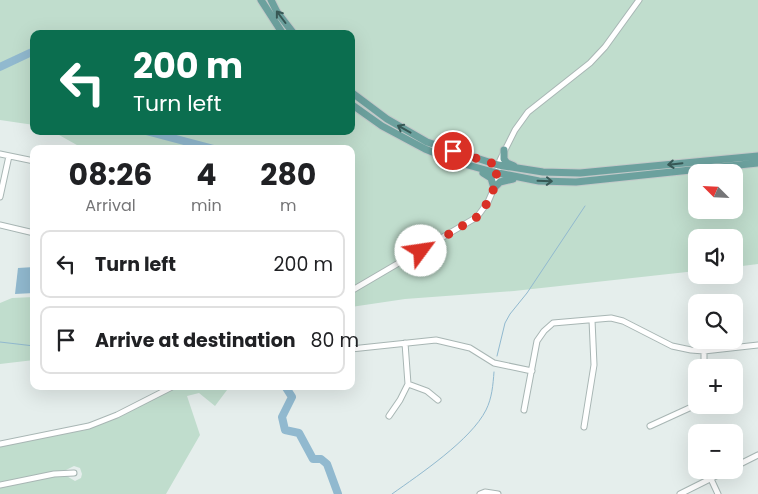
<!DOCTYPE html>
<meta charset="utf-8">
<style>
:root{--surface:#fff;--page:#f6f6f6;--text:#202124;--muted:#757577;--line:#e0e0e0}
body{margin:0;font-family:Poppins,sans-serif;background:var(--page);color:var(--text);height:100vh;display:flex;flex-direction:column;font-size:19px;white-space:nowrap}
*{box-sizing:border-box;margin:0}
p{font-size:16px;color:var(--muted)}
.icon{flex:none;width:28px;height:28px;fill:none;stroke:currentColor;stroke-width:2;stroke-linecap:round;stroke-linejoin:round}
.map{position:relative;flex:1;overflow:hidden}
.sheet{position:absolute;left:30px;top:145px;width:325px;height:245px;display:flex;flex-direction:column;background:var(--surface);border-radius:10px;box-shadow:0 5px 20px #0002}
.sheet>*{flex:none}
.hud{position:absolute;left:30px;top:30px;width:325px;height:105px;border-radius:10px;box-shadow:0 5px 20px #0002;background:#0b6e4f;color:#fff;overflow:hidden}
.needle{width:32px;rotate:294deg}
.fabs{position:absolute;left:688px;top:164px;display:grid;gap:10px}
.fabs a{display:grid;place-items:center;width:55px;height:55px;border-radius:10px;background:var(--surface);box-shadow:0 5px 20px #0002;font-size:25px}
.pin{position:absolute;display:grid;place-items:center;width:42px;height:42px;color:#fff;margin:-21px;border:2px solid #fff;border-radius:50%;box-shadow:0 1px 5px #0007}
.me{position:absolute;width:55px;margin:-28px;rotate:59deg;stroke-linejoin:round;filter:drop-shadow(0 0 4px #0008)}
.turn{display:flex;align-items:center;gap:18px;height:105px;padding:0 20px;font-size:22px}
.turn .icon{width:65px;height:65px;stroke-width:2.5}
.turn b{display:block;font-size:35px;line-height:42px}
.eta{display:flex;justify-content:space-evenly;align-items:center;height:85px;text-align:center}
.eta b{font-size:30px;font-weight:700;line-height:35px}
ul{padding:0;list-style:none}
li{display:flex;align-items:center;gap:15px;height:68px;margin:0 10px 8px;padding:0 10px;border:2px solid var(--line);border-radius:10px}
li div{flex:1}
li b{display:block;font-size:19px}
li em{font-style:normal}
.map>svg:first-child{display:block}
</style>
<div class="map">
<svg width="758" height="494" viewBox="0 0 758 494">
<rect width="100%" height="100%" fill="#e5eeec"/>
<path fill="#c0ddcd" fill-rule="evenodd" d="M0,0H758V264L734,267V238H696V271L514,291L405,299L351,307V149H84L52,131H351V34H34V125L0,120ZM696,172H734V210H696Z
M34,297V360L0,364V303L12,298Z
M178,386H230L215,406L199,393L187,396L200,435L166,494H0V487L65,475L75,481L81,478L82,474L80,468L74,466L66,470L0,482V446L85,430L108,421Z"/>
<path fill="#91b9cf" d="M34,267V293L15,294L18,268Z"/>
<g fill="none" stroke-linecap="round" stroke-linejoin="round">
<path stroke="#91b9cf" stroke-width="1" d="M0,342L34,346
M497,356L505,323L510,314L527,293L585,206
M392,494C420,474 471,440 486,410C492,398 493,385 494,372"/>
<path stroke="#91b9cf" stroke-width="8" d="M0,67L34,51
M146,131L214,149
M285,386L292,397L282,417L285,430L299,433L313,459H321L327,464L338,494"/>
<g stroke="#a8b6b4" stroke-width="7">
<path id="minor" d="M0,154L34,161
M0,197L9,156
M0,225L34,233
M351,291L477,217L488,202L494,188L500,160L515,130L528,112L590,63L605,47L639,0
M351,349L436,340L470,348L494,363L532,371
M704,351V368
M408,384L427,391L438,400
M524,410L537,341L544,331L553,323L611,318L623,321L672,346L691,350L704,351L758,345
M389,416L400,400L408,384L405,343
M650,426L696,405
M584,427L594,365L592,320
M0,444L89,426L117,415L174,386
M734,467L758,455
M711,479L718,494
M0,485L54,474L74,473
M480,494L485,492L498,494
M680,494L728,470"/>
</g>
<g stroke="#c2c9c9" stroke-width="9">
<path id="major" d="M261,0L283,34
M271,0L277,12L294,34
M351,92L387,119L427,142L498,165L543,172L580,173L758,156
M351,104L382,126L425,149L457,162L493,172L539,181L576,182L758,163
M504,150V159L507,163L514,166
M483,173L491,178L494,188
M494,188L500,182L513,179"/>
</g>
<use href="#minor" stroke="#fff" stroke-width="5"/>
<use href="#major" stroke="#6ca19e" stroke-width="7"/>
</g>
<defs><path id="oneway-shaft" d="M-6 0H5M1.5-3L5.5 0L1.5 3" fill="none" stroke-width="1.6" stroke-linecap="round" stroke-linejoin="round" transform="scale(1.25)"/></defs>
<g stroke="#375855">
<use href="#oneway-shaft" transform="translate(281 17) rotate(-127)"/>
<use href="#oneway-shaft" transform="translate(404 129) rotate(-151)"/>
<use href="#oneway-shaft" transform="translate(675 164) rotate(174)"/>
<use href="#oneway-shaft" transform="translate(545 181) rotate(2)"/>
</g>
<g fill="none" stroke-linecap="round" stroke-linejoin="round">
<path stroke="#d93025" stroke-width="9" stroke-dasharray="0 16.2" d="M421,251L477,217L488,202L494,188L498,165L453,151"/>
</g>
</svg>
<div class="fabs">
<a><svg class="needle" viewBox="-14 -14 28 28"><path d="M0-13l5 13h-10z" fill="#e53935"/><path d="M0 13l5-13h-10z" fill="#757577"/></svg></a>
<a><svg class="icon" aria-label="sound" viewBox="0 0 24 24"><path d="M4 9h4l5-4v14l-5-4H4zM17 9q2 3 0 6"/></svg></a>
<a><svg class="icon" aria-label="search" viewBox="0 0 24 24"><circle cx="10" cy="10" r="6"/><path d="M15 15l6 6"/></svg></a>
<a>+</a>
<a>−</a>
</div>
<div class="pin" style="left:453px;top:151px;background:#d93025"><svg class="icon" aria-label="arrive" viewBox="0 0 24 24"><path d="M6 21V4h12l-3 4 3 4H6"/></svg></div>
<svg class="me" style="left:421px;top:251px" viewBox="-20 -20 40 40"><circle r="19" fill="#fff"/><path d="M0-13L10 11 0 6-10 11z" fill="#d93025"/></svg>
<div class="hud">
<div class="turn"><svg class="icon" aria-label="left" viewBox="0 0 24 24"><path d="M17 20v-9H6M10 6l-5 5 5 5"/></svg><div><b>200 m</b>Turn left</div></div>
</div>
<section class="sheet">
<div class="eta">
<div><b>08:26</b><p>Arrival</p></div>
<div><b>4</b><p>min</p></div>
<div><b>280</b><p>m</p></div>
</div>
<ul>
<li><svg class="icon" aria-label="left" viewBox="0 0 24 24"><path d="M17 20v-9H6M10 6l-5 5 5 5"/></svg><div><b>Turn left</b></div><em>200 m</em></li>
<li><svg class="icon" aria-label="arrive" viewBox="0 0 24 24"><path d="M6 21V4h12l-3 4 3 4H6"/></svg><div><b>Arrive at destination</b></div><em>80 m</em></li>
</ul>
</section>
</div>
